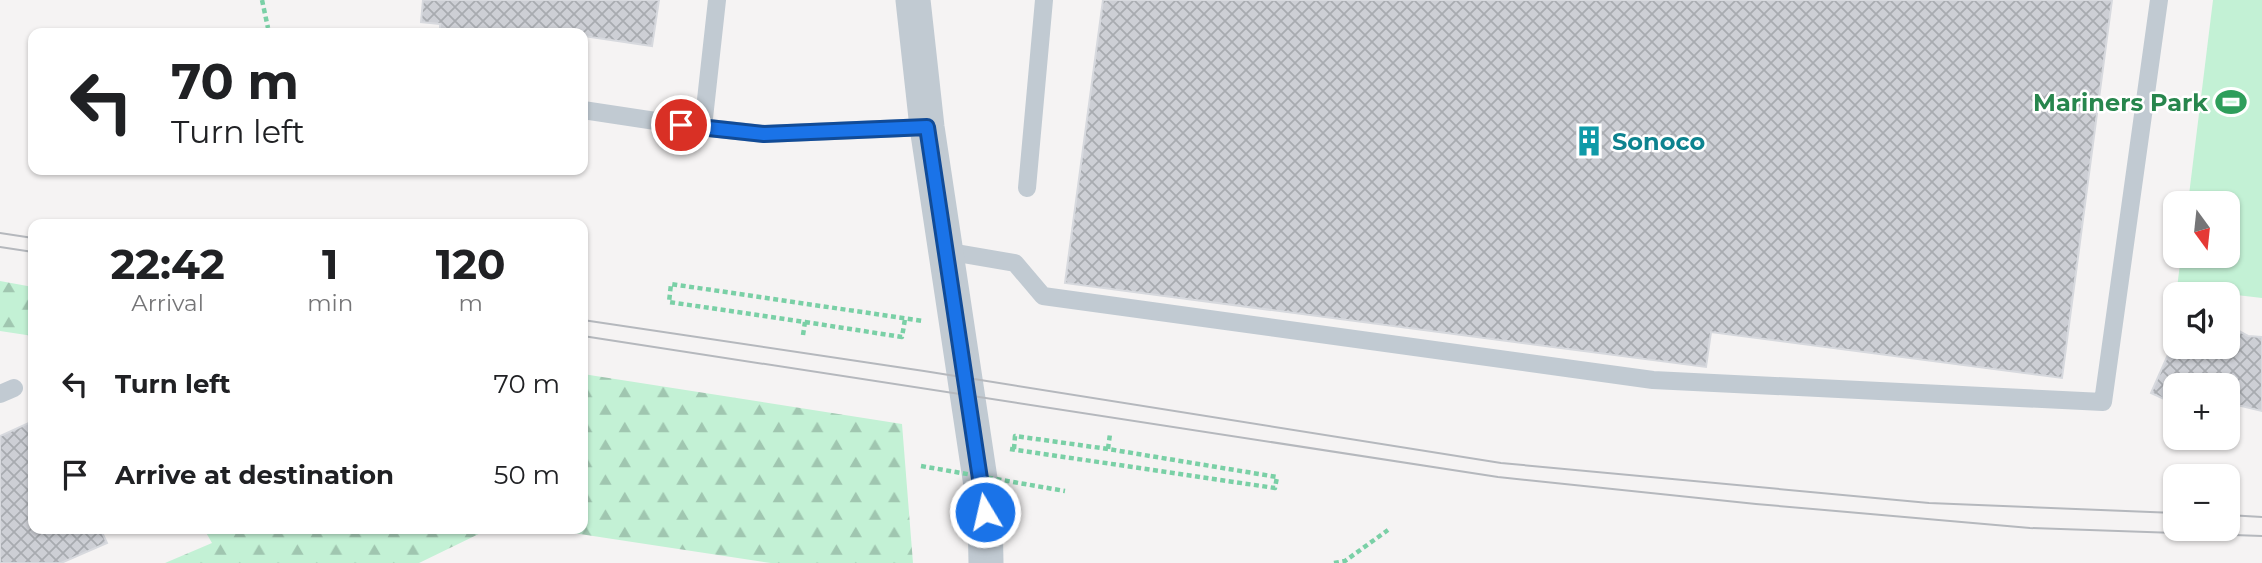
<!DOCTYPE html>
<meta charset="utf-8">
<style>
:root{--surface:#fff;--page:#f2f2f2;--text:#202124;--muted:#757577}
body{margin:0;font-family:Montserrat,sans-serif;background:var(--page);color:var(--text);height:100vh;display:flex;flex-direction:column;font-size:26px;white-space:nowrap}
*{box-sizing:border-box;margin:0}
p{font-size:23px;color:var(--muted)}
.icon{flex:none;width:38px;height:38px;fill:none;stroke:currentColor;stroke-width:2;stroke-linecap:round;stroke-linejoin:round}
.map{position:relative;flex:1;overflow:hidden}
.sheet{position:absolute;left:28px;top:219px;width:560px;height:315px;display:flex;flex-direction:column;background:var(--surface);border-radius:14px;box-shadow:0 2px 5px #0004}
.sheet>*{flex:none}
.hud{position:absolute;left:28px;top:28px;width:560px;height:147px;border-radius:14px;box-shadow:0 2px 5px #0004;background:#fff;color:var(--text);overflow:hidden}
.needle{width:46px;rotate:165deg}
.controls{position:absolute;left:2163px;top:191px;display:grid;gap:14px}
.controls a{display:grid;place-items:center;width:77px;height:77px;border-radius:14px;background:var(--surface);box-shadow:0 2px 5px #0004;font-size:35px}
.pin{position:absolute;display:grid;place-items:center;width:60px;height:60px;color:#fff;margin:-30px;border:4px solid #fff;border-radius:50%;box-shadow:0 2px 7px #0007}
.me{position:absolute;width:77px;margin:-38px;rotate:351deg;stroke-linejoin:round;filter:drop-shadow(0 0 5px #0008)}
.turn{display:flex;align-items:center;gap:24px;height:147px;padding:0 28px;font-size:32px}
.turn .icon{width:91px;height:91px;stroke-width:2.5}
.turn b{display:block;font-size:49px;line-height:60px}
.eta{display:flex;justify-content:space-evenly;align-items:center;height:119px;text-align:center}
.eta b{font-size:42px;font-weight:700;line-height:49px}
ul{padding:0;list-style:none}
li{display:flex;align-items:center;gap:21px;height:91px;padding:0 28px}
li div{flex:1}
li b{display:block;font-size:26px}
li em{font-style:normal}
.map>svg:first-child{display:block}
</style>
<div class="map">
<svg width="2262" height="563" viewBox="0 0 2262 563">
<defs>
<pattern id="forest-firs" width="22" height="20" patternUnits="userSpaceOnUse" patternTransform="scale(1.75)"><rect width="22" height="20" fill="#c3f1d5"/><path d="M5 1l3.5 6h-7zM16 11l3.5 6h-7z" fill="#a0c6b0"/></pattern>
<pattern id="building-cross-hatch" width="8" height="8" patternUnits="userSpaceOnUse" patternTransform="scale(1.75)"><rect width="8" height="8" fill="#cdcfd5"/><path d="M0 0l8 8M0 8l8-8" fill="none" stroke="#a8abb0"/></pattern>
</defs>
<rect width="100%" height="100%" fill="#f5f3f3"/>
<path fill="url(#forest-firs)" d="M0,281L33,287V336L0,331Z
M583,374L902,424L913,563H771L547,529L583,528Z
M204,529H489L419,563H165L212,543Z"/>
<path fill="#c3f1d5" d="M2213,0H2262V298L2177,288L2181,256H2228V203H2188Z"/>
<path fill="url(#building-cross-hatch)" stroke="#d7d9de" stroke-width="2" d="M423,0H659L652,46L583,36V33H440V24L421,22Z
M1103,0H2112L2062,378L1711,332L1706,367L1065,283Z
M2228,325L2248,336L2262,337V411L2229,403L2228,406V385H2175V404L2151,393L2175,339V346H2228Z
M33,421V528H100L107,543L61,563H0V436Z"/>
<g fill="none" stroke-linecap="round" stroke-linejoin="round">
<path stroke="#7ad0a6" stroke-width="4.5" stroke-dasharray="5 3.5" stroke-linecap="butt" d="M262,0L268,28
M805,322L902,337L905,319
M803,335L805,322L669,302L671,284L923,321
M1010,449L1275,488L1277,477L1108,449L1110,434
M1014,449L1015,436L1108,449
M1334,563L1345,561L1388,530"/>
<path stroke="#c1cad2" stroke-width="18" d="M583,110L682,125L764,134L927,127
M703,127L717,0
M1027,188L1044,0
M945,251L1015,263L1043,296L1653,380L2103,402L2159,0
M0,394L14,388"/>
<path stroke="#c1cad2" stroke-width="35" d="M913,0L927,127L985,512L986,563"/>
<path stroke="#b5b8bd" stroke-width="2" d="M0,233L33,238
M0,247L33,252
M583,320L924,371L1501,463L1929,503L2175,513
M583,336L1498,477L1756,504L2030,528L2262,536
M2228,515L2262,517"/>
<path stroke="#7ad0a6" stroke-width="4.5" stroke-dasharray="5 3.5" stroke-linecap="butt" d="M921,466L1065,491"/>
</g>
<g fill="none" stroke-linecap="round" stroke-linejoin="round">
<g stroke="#114b97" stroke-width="18">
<path id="route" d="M681,125L764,134L927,127L985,512"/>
</g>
<use href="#route" stroke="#1a73e8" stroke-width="12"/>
</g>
<defs>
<g id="stadium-bare" transform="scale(2.415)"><path d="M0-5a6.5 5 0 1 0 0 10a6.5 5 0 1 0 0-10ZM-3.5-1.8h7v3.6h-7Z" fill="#2e9e5b" stroke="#fff" stroke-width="2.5" paint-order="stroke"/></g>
<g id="building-bare" transform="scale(2.415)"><path d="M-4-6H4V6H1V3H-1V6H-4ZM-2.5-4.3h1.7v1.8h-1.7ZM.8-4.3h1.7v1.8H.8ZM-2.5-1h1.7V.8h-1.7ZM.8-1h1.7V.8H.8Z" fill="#0f9aa8" stroke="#fff" stroke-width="2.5" paint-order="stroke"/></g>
</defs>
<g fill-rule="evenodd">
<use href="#stadium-bare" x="2231" y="102"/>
<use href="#building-bare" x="1589" y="141"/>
</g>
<g text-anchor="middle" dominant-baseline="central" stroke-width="5" stroke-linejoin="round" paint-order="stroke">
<g font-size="24" font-weight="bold" fill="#27864d" stroke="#fff" text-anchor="end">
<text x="2208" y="102">Mariners Park</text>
</g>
<g font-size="24" font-weight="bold" fill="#0d838f" stroke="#fff" text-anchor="start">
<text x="1612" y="141">Sonoco</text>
</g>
</g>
</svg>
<div class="controls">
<a><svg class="needle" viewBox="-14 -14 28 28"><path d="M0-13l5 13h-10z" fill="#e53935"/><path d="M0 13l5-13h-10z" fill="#757577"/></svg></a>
<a><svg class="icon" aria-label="sound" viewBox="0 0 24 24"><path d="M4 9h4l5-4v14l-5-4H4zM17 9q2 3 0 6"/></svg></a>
<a>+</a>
<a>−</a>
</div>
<div class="pin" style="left:681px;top:125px;background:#d93025"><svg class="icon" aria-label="arrive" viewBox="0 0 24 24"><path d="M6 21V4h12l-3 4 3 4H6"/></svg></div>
<svg class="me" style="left:985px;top:512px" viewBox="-20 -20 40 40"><circle r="17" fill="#1a73e8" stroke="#fff" stroke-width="3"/><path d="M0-11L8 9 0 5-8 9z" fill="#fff"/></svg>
<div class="hud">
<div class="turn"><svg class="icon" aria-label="left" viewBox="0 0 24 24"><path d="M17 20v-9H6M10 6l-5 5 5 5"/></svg><div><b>70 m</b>Turn left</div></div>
</div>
<section class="sheet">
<div class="eta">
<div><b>22:42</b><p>Arrival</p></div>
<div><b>1</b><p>min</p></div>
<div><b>120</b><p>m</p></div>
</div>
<ul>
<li><svg class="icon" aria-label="left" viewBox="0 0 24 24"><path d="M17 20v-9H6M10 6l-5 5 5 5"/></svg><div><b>Turn left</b></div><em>70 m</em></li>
<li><svg class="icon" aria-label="arrive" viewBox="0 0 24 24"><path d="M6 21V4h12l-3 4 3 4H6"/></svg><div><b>Arrive at destination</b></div><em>50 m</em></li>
</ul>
</section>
</div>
